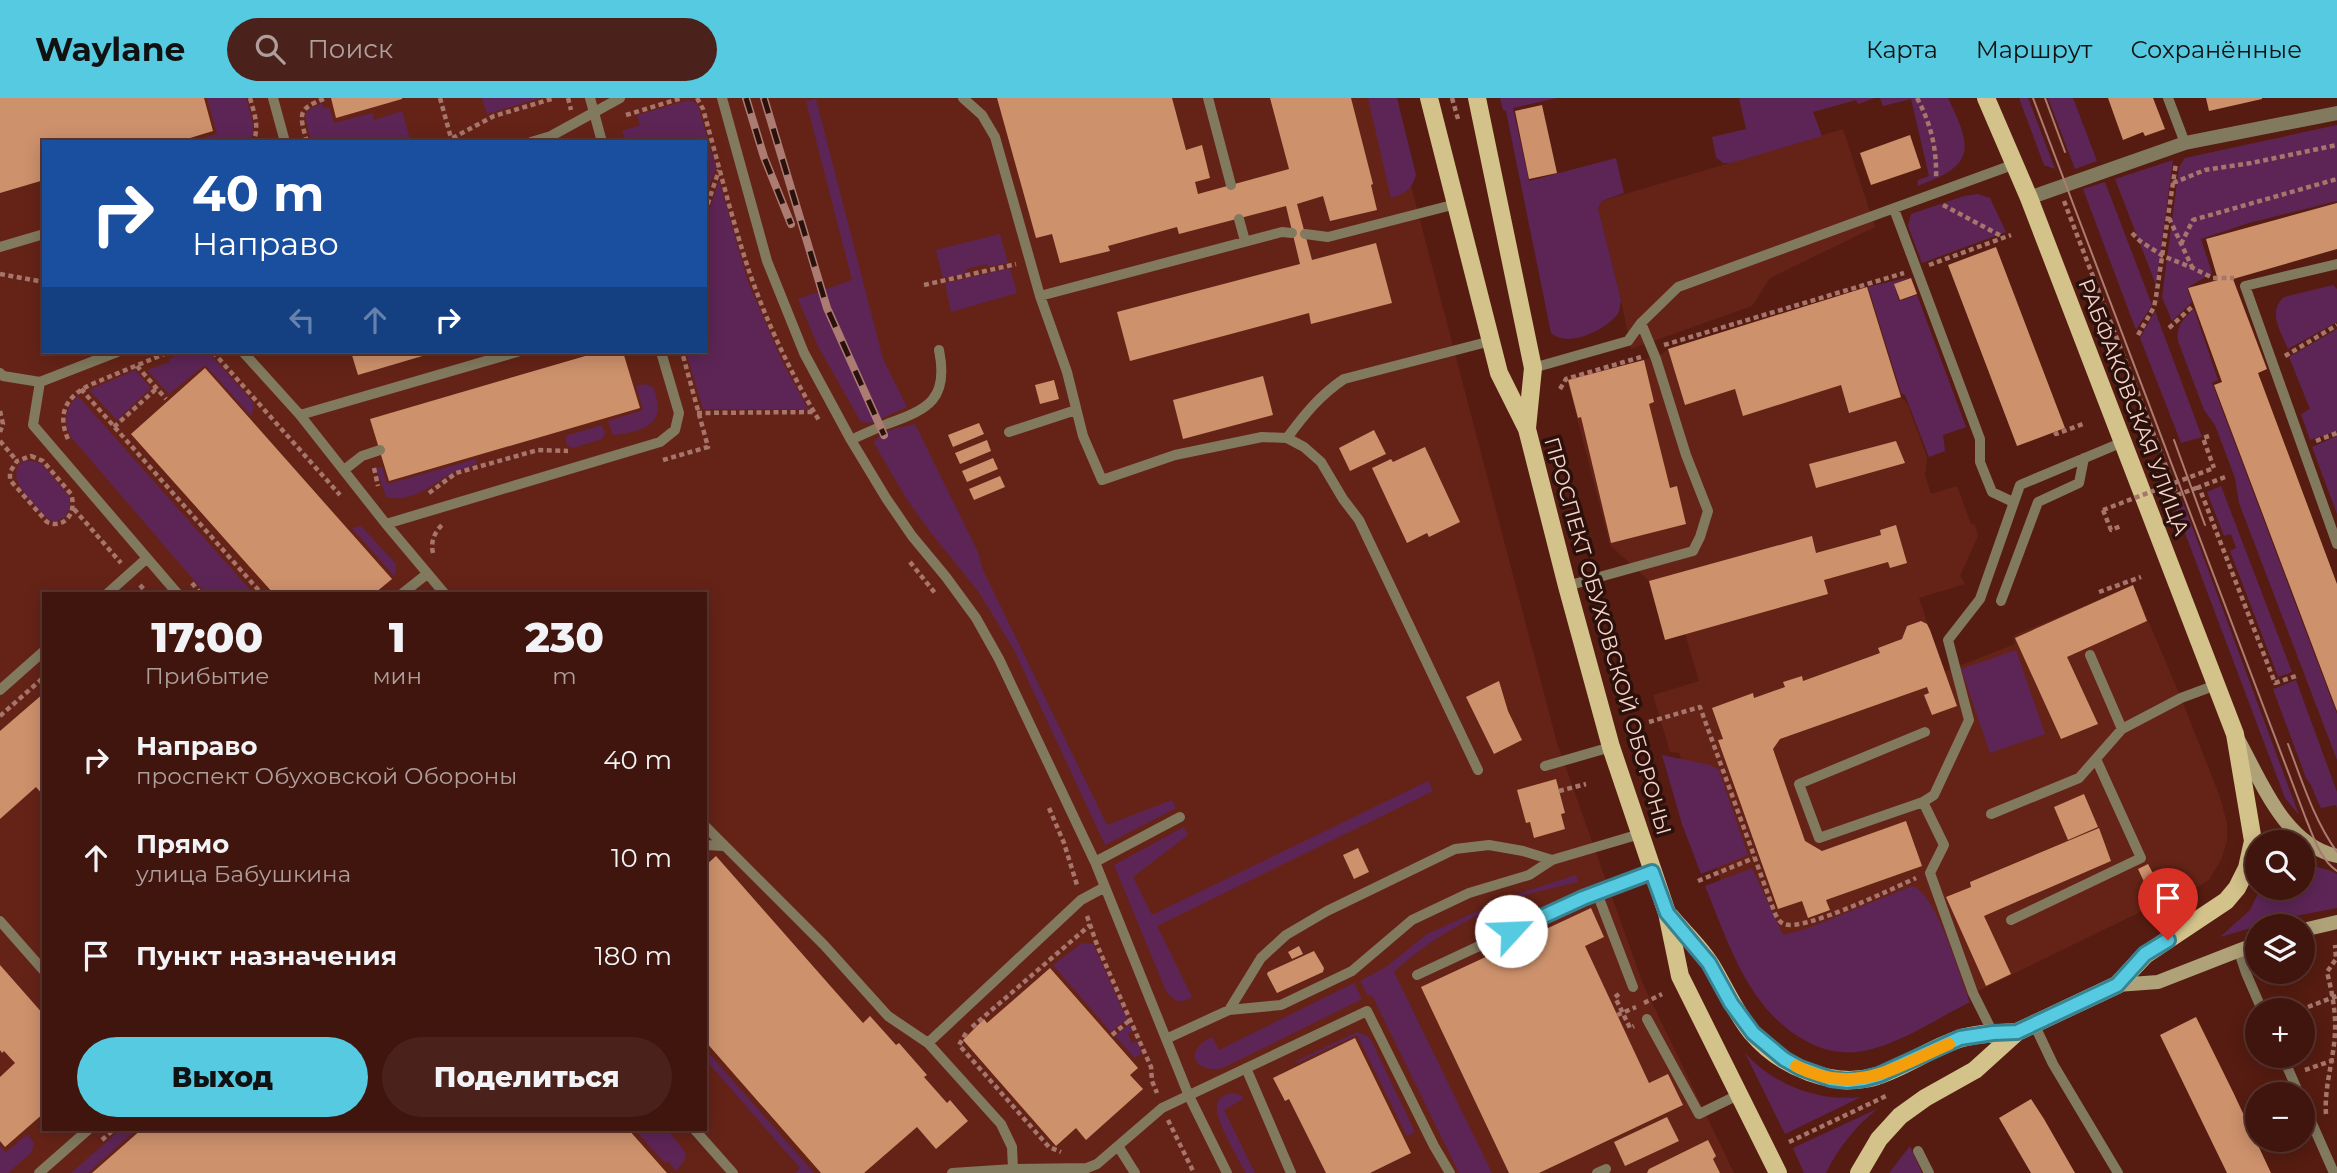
<!DOCTYPE html>
<html lang="ru">
<meta charset="utf-8">
<style>
:root{--surface:#40150d;--page:#4b221b;--text:#f1f3f6;--muted:#ae9f9d;--line:#59342e;--accent:#55cae0}
body{margin:0;font-family:Montserrat,sans-serif;background:var(--page);color:var(--text);height:100vh;display:flex;flex-direction:column;font-size:26px;white-space:nowrap}
*{box-sizing:border-box;margin:0}
p{font-size:23px;color:var(--muted)}
.icon{flex:none;width:38px;height:38px;fill:none;stroke:currentColor;stroke-width:2;stroke-linecap:round;stroke-linejoin:round}
.map{position:relative;flex:1;overflow:hidden}
.side{position:absolute;left:42px;top:494px;width:665px;height:539px;display:flex;flex-direction:column;background:var(--surface);border-radius:0px;box-shadow:0 4px 18px #0003,0 0 0 2px var(--line)}
.side>*{flex:none}
.banner{position:absolute;left:42px;top:42px;width:665px;height:214px;border-radius:0px;box-shadow:0 4px 18px #0003,0 0 0 2px var(--line);background:#1a4fa0;color:#fff;overflow:hidden}
.buttons{position:absolute;left:2245px;top:732px;display:grid;gap:14px}
.buttons a{display:grid;place-items:center;width:70px;height:70px;border-radius:50%;background:var(--surface);box-shadow:0 4px 18px #0003,0 0 0 2px var(--line);font-size:35px}
.pin{position:absolute;display:grid;place-items:center;width:60px;height:60px;color:#fff;margin:-72px -30px;border-radius:50% 50% 50% 0;rotate:-45deg;box-shadow:0 0 7px #0007}
.pin .icon{rotate:45deg}
.me{position:absolute;width:77px;margin:-38px;rotate:65deg;stroke-linejoin:round;filter:drop-shadow(0 0 5px #0008)}
.turn{display:flex;align-items:center;gap:24px;height:147px;padding:0 35px;font-size:32px}
.turn .icon{width:91px;height:91px;stroke-width:2.5}
.turn b{display:block;font-size:49px;line-height:60px}
.lanes{display:flex;align-items:center;height:66px;padding:0 35px;background:#0003;justify-content:center;gap:35px;direction:ltr}
.lanes .off{opacity:.35}
.eta{display:flex;justify-content:space-evenly;align-items:center;height:119px;text-align:center}
.eta b{font-size:42px;font-weight:800;line-height:49px}
.action{display:flex;gap:14px;margin-top:auto;padding:14px 35px}
.action a{flex:1;height:80px;border-radius:42px;background:var(--accent);color:#111;font-size:28px;font-weight:800;line-height:80px;text-align:center}
.action a+a{background:var(--page);color:var(--text)}
ul{padding:0;list-style:none}
li{display:flex;align-items:center;gap:21px;height:98px;padding:0 35px}
li div{flex:1}
li b{display:block;font-size:26px}
li em{font-style:normal}
header{display:flex;align-items:center;gap:42px;box-sizing:border-box;height:98px;padding:0 35px;background:var(--accent);color:#111}
header strong{font-size:33px}
nav{display:flex;gap:38px;margin-inline-start:auto;font-size:24px}
.search{width:490px;height:63px;background:var(--page);display:flex;align-items:center;gap:18px;box-sizing:border-box;padding:0 24px;border-radius:38px;color:var(--muted);font-size:26px}
.map>svg:first-child{display:block}
</style>
<header>
<strong>Waylane</strong>
<div class="search"><svg class="icon" aria-label="search" viewBox="0 0 24 24"><circle cx="10" cy="10" r="6"/><path d="M15 15l6 6"/></svg>Поиск</div>
<nav><a>Карта</a><a>Маршрут</a><a>Сохранённые</a></nav>
</header>
<div class="map">
<svg width="2337" height="1075" viewBox="0 0 2337 1075">
<rect width="100%" height="100%" fill="#561c11"/>
<path fill="#652317" fill-rule="evenodd" d="M0,0H1388L1557,645L1643,886L1734,1075H0ZM44,44H705V254H44ZM44,495H705V1031H44Z
M1843,31L1875,129L1770,180L1752,208L1631,251L1621,202L1598,110L1602,103Z
M1867,189L1901,299L1907,305L1927,359L1925,377L1931,396L1957,388L1971,426L1975,427L1978,438L1960,478L1965,486L1919,500L1944,574L2015,546L2013,538L2133,487L2181,600L2220,699L2227,725V743L2221,762L2209,782L2199,788L2175,797L1923,920L1789,911L1723,790L1679,655L1670,654L1653,597L1699,583L1685,536L1665,542L1649,483L1610,447L1567,281L1659,258L1668,251Z"/>
<path fill="#5d2556" d="M207,0H246C250,15 257,30 250,44H201L199,41L217,36Z
M482,0H540L487,16Z
M1368,0H1397L1416,77C1412,91 1405,96 1391,100Z
M1500,0H1557L1513,10L1529,83L1616,60L1624,95L1602,103L1598,110L1621,202C1620,208 1620,214 1616,218C1603,233 1568,250 1551,235L1506,13L1503,12Z
M1739,0H1875L1858,6L1856,2L1813,14L1822,38L1731,65H1723L1716,59L1712,39L1746,31Z
M1880,0H1948C1973,51 1975,68 1917,88L1918,82L1929,78L1911,1L1883,8Z
M2019,0H2028L2055,71L2044,67Z
M2048,0H2073L2097,63L2075,71Z
M816,1L883,261L907,309L871,325L861,324L818,248L798,201L852,182L806,3Z
M689,2L697,6L699,11L716,69L705,101V44H626L622,33L640,27L637,17Z
M322,5L324,11L329,9L334,25L372,15L374,22L402,13L411,44H311L305,17L308,12Z
M2337,27V103L2249,125L2201,141L2212,175L2187,190L2192,204L2172,223L2162,199L2179,69L2185,60Z
M2173,62L2156,187L2115,81Z
M719,82L748,184L783,265L808,311H703L686,254H705V125Z
M2105,84L2152,207L2136,232L2083,91Z
M1978,96L1990,100L2006,134L1922,165L1908,128L1911,116L1964,98Z
M1000,136L1008,165L988,169L987,166L966,171L967,175L943,180L936,152Z
M1010,170L1017,195L951,214L945,185Z
M1910,179L1894,186L1899,203L1917,197L1966,329L1943,337L1945,353L1929,359L1905,297L1901,295L1868,189Z
M2333,187L2337,191V224L2288,251C2281,234 2267,214 2284,199Z
M2194,211L2218,282L2212,285L2337,616V662L2239,405L2235,380L2215,327L2204,312L2178,243C2176,227 2183,222 2194,211Z
M2155,213L2202,339L2181,345L2140,240Z
M2337,231V333L2310,342L2301,316L2310,311L2289,259Z
M185,254H201L211,257L252,303L254,309L251,318L205,267L169,296L147,272L170,264L169,261Z
M135,272L151,290L117,322L89,292Z
M646,286L653,289C668,325 646,333 613,337L608,323L643,312L636,288Z
M78,298L253,495H205L71,339C63,322 65,311 78,298Z
M915,326L978,454L982,470L1107,727L1172,702L1176,710L1105,747L1014,552L978,493L931,435L906,400L874,345C880,331 901,330 915,326Z
M602,327L605,335L602,341L573,350L567,347L565,338Z
M2337,338V416L2312,349Z
M476,361L477,364C471,371 460,370 452,375C434,386 409,406 386,399L376,370L382,369L387,386Z
M25,362L41,365L69,398L70,409L65,419L54,424L48,421C35,406 0,378 25,362Z
M2221,388L2292,574L2278,579L2230,453L2236,450L2231,436L2224,438L2207,394Z
M2183,404L2299,717L2285,700L2174,406Z
M361,428L396,466L395,479L352,430Z
M2016,552L2045,636L1990,655L1961,571Z
M2296,582L2337,694V710L2336,707L2321,710C2315,700 2314,689 2306,680L2273,591Z
M1662,657L1710,667L1719,672L1748,757L1701,776L1682,726Z
M1428,683L1433,693L1157,828L1192,899C1181,906 1174,904 1166,893L1114,767L1184,729L1188,737L1133,779L1152,817Z
M2303,764C2314,769 2327,770 2337,776V810L2290,819L2220,839L2250,812L2261,789H2303Z
M1752,770L1783,837L1806,831L1912,788C1938,797 1959,878 1970,904C1938,920 1906,942 1872,951C1851,957 1829,955 1810,945C1749,915 1729,846 1705,788Z
M1576,777L1578,784C1555,790 1530,794 1509,803C1468,820 1426,844 1394,874L1492,1075H1459L1372,897L1368,898L1360,883L1386,869L1427,836L1509,799Z
M1082,845L1093,846L1127,921L1111,934L1053,867Z
M1354,885L1362,901L1223,970C1196,976 1181,954 1212,939L1219,952Z
M1129,926L1132,933L1128,936L1132,945L1137,943L1142,955L1135,960L1115,938Z
M1357,934L1367,938L1371,942L1415,1034L1407,1038L1357,937L1297,965L1296,963Z
M705,951L814,1075H795L800,1070L705,961Z
M1745,955C1774,987 1818,1004 1861,999L1785,1036Z
M1234,995L1242,998L1243,1001L1224,1012L1255,1075H1246C1239,1062 1214,1020 1217,1007C1219,998 1226,996 1234,995Z
M1877,1011C1855,1029 1838,1050 1826,1075H1804L1793,1050Z
M121,1031H137L88,1075H71Z
M634,1031H667L686,1055C685,1063 682,1067 676,1073L668,1063L665,1065Z
M28,1036L34,1046L31,1055L8,1075H0V1048L6,1054Z
M1910,1048L1922,1075H1889Z"/>
<path fill="#cd916c" d="M0,0H204L213,33L177,44H44V82L0,95Z
M331,0H402V1L336,20Z
M997,0H1172L1186,52L1202,47L1210,80L1195,84L1198,96L1289,71L1270,0H1351L1373,86L1371,87L1377,112L1330,123L1323,98L1297,106L1312,162L1376,145L1392,205L1311,226L1309,215L1130,263L1117,214L1300,166L1286,108L1179,136L1177,129L1108,148L1110,153L1060,165L1052,136L1036,140Z
M2108,0H2153L2165,31L2145,38L2143,34L2123,42Z
M2206,0H2262V1L2209,13Z
M1542,7L1557,75L1529,81L1515,13Z
M1910,37L1921,70L1871,87L1860,55Z
M2337,105V151L2233,181L2267,271L2258,275L2337,486V613L2214,287L2222,284L2188,190L2218,182L2206,141Z
M1996,149L2065,330L2017,348L1948,167Z
M1911,180L1917,196L1900,202L1894,186Z
M1867,189L1901,299L1849,315L1841,287L1743,318L1735,291L1685,307L1668,251Z
M351,254H436L358,277Z
M599,254H623L640,310L389,383L370,321Z
M1644,262L1654,304L1649,306L1670,390L1677,388L1686,426L1611,445L1581,319L1578,320L1568,282Z
M205,270L392,481L375,495H273L131,336Z
M1263,278L1273,317L1183,341L1173,302Z
M1054,282L1059,301L1040,306L1035,287Z
M979,325L984,336L953,349L948,337Z
M1374,332L1386,356L1350,373L1339,350Z
M987,342L991,353L960,366L955,355Z
M1896,343L1905,365L1816,390L1809,366Z
M1425,349L1460,424L1429,439L1427,435L1407,445L1372,370L1391,361L1393,364Z
M993,360L998,371L967,384L962,373Z
M1000,378L1005,389L974,402L969,391Z
M1896,427L1907,465L1890,470L1888,464L1824,482L1828,496L1665,542L1649,483L1812,438L1816,455L1881,437L1880,432Z
M2133,487L2147,523L2067,559L2098,626L2061,641L2015,540Z
M1921,523L1927,526L1930,532L1957,608L1932,617L1924,597L1929,595L1927,589L1780,641L1773,651L1805,743L1822,753L1906,723L1922,768L1826,802L1830,812L1808,820L1802,803L1778,811L1718,642L1723,641L1712,610L1753,595L1754,600L1785,589L1783,584L1802,578L1803,583L1880,555L1878,550L1902,541L1907,528Z
M1499,583L1508,613L1522,642L1494,656L1466,599Z
M44,595V698L36,689L0,721V633Z
M1556,681L1565,715L1561,716L1565,731L1534,740L1530,724L1526,725L1517,692Z
M2084,696L2098,729L2068,742L2054,709Z
M2099,730L2111,763L1984,818L2011,876L1986,888L1946,799L1971,789L1970,784Z
M1358,750L1369,774L1354,781L1343,757Z
M716,758L863,925L870,918L896,947L899,945L927,977L924,979L947,1005L950,1002L968,1023L936,1051L917,1029L864,1075H821L705,943V768Z
M2148,766L2158,785L2147,790L2138,771Z
M1591,810L1604,839L1585,848L1649,985L1668,976L1683,1007L1539,1075H1509L1421,889Z
M1299,848L1303,856L1292,861L1288,854Z
M1314,853L1324,870L1323,874L1277,895L1267,876L1268,874Z
M0,867L44,917V1015L5,1049L0,1043V979L15,965L4,953L2,955L0,952Z
M1050,870L1138,970L1130,977L1143,991L1086,1042L1076,1030L1056,1048L963,942L984,921L987,925Z
M2196,919L2234,996L2271,1075H2227L2160,937Z
M1355,940L1411,1055L1370,1075H1326L1289,1001L1285,1003L1273,980Z
M2031,1001L2044,1021L2075,1075H2031L1999,1020Z
M1667,1019L1679,1043L1625,1068L1614,1044Z
M142,1031H628L667,1075H92Z
M1708,1042L1716,1058L1713,1061L1720,1075H1647L1649,1071Z"/>
<g fill="none" stroke-linecap="round" stroke-linejoin="round">
<path stroke="#a6756b" stroke-width="4.5" stroke-dasharray="5 3.5" stroke-linecap="butt" d="M250,0C254,15 260,29 253,44
M440,0L451,40
M568,0L571,12
M697,0L703,11C718,64 731,118 748,170C766,223 791,276 820,324
M1452,0L1458,21
M1917,0C1931,26 1937,51 1936,81
M626,17L682,0
M196,42L198,44
M307,44C299,15 297,11 326,0
M445,44L494,18L555,0
M2173,85L2205,72L2251,65L2337,47
M2064,103L2177,397L2199,389
M1943,107L2003,139
M705,114L719,72
M2169,120L2192,169
M2132,135L2140,143L2163,158L2193,170L2213,180H2234
M2181,146L2193,122L2337,81
M1929,167L2011,137
M0,176L44,184
M924,187L1016,166
M2169,230L2194,207
M2138,237L2154,209L2156,199L2176,65
M1664,247L1904,175
M213,254L340,397
M2285,258L2337,227
M137,268L166,301
M81,291L261,495
M1560,291L1566,281L1641,259
M0,313L3,326L0,334
M697,315L814,314
M114,329L157,290
M2055,334L2056,336L2083,326
M2209,338L2203,340L2214,370
M68,341C56,314 68,297 92,286L169,254
M0,343L17,363
M2316,343L2337,335
M31,358L43,363L71,396C77,413 66,432 47,424L10,382V374L17,363Z
M663,362L708,349L682,254
M374,370L378,388
M2225,379L2199,389L2275,585L2299,577
M429,395L456,375L538,352L568,353
M74,411L121,465
M2103,412L2111,432L2121,428
M433,455C430,444 435,433 443,426
M910,464L935,495
M192,485L200,495
M140,487L147,495
M2099,494L2141,479
M0,618L44,579
M1649,624L1700,609L1774,813C1776,818 1779,824 1784,826C1803,834 1894,790 1916,780
M1559,693L1586,686
M1049,710L1064,745L1077,787
M1698,783L1754,760
M1087,818L1097,847L1151,969L1152,983L1157,995
M1619,896L1615,899L1630,930L1634,928
M1644,905L1662,896
M2300,912L2337,898
M1617,917L1636,909
M972,929L1090,827
M966,935L959,947L1049,1049L1061,1054
M1112,937L1130,922
M2305,972L2337,961
M2326,1016C2324,988 2334,962 2335,934C2336,914 2332,894 2327,874L2336,861L2335,847
M1168,1022L1194,1075
M102,1042L114,1031
M1789,1044L1886,998"/>
<path stroke="#827a5f" stroke-width="10" d="M273,0L285,44
M590,0L602,44
M722,0L767,163L804,255L851,342L886,400L912,438L946,479L976,520L999,561L1095,764L1189,998L1227,1075
M963,0L982,17L995,39L1040,198L1067,274L1083,338L1102,382L1175,357L1262,339L1287,340L1304,349L1321,364L1343,401L1359,422L1478,672
M1208,0L1231,87
M2168,0L2185,45
M531,44L551,38L620,0
M1894,111L1980,341V364L1992,394L2013,404
M1239,121L1245,143
M1305,136L1328,139L1456,106
M0,149L44,136
M2337,166L2245,188L2337,446
M1040,198L1282,134L1292,135
M243,254L300,317L386,426L660,344L675,332L679,315L661,254
M1533,270L1628,243L1641,225L1678,189L2015,66
M0,275L3,278L40,284L117,254
M40,284L33,327L177,495
M300,317L517,254
M1009,334L1076,312
M1287,340C1304,317 1320,297 1344,281L1491,243
M851,342C863,336 875,331 887,326C929,311 949,301 939,252
M344,372L362,358L380,352
M386,426L444,495
M1567,488L1693,453L1700,439L1708,413L1686,357L1656,261L1641,225
M108,495L146,461
M403,495L427,476
M2001,503L2038,404L2079,385L2084,360
M2090,557L2122,631
M0,592L44,553
M1925,634L1799,686L1819,740L1923,704L1944,747L1930,775L1973,895L1993,935
M1545,668L1611,649
M1923,704L1934,697L1969,622L1948,542L1980,501L2020,387L2123,344
M1991,716L2079,680L2122,631L2181,600L2216,587
M705,728L824,847L888,918L928,945L1001,1026L1012,1049L1013,1071
M705,747L724,748
M1095,764L1180,719
M1597,795L1633,889
M2011,822L2141,760L2096,661
M0,823L44,873
M2238,851L2246,875L2262,912
M1417,877L1582,800L1652,774
M1229,912L1261,860L1286,837L1327,813L1455,751L1489,747L1523,753L1552,762
M1647,921L1699,1016L1738,997
M2034,926L2053,966L2118,1075
M1166,941L1229,912L1281,907L1352,873L1412,822L1469,795L1529,777L1552,762L1640,736
M928,945L1081,802L1105,789
M2282,957L2299,996
M1246,970L1291,1075
M2303,1005L2334,1075
M694,1031L733,1075
M1118,1048L1135,1075
M1918,1053L1929,1075
M39,1075L89,1031
M952,1075L1013,1071L1087,1070L1097,1066L1162,1010L1367,913L1434,1048L1450,1075
M1597,1075L1606,1071"/>
<path stroke="#827a5f" stroke-width="14" d="M2029,100L2185,45L2337,15"/>
<path stroke="#b0a278" stroke-width="14" d="M2239,643C2262,685 2285,747 2337,758
M2303,832L2337,824
M2117,887L2158,884L2258,845"/>
<path stroke="#d3c28a" stroke-width="18" d="M1429,0L1499,275L1527,331L1567,488L1611,649L1667,815L1680,878L1778,1075
M1477,0L1533,270L1527,330
M1670,818C1683,834 1700,849 1711,867C1725,890 1735,914 1752,935C1781,969 1833,991 1877,978C1905,969 1931,950 1959,941C1977,935 1998,935 2017,934
M1859,1075L1879,1041L1900,1018L1925,1000L1975,972L2017,934L2117,887L2145,857L2226,803L2237,790L2247,770L2253,743L2235,636L2029,100L1986,0"/>
<path stroke="#ac7c72" stroke-width="2" d="M2033,0L2306,721C2314,740 2320,761 2337,773
M2045,0L2065,54
M2174,342L2205,427
M2288,646C2302,683 2314,722 2337,754"/>
<g stroke="#ac7c72" stroke-width="8">
<path id="rail" d="M746,0L764,59L791,126
M764,0L827,210L884,337"/>
</g>
<use href="#rail" stroke="#2a110c" stroke-width="5" stroke-dasharray="16" stroke-linecap="butt"/>
<path stroke="#a6756b" stroke-width="4.5" stroke-dasharray="5 3.5" stroke-linecap="butt" d="M2103,412L2214,370"/>
</g>
<g fill="none" stroke-linecap="round" stroke-linejoin="round">
<g stroke="#378392" stroke-width="18">
<path id="route" d="M1511,833L1583,800L1652,774L1667,815L1709,865L1731,905L1753,935L1784,961L1800,970L1831,981L1847,983L1864,981L1879,977L1960,940L1993,935L2017,934L2117,887L2145,856L2168,842"/>
</g>
<use href="#route" stroke="#55cae0" stroke-width="12"/>
<path stroke="#f59e0b" stroke-width="12" d="M1796,968C1854,999 1896,969 1949,946"/>
</g>
<g text-anchor="middle" dominant-baseline="central" stroke-width="7" stroke-linejoin="round" paint-order="stroke">
<g font-size="21" fill="#f9d3ca" stroke="#2a110c">
<text transform="translate(2134 309) rotate(69)">РАБФАКОВСКАЯ УЛИЦА</text>
<text transform="translate(1608 538) rotate(74)">ПРОСПЕКТ ОБУХОВСКОЙ ОБОРОНЫ</text>
</g>
</g>
</svg>
<div class="buttons">
<a><svg class="icon" aria-label="search" viewBox="0 0 24 24"><circle cx="10" cy="10" r="6"/><path d="M15 15l6 6"/></svg></a>
<a><svg class="icon" aria-label="layers" viewBox="0 0 24 24"><path d="M12 4l9 5-9 5-9-5zM3 14l9 5 9-5"/></svg></a>
<a>+</a>
<a>−</a>
</div>
<div class="pin" style="left:2168px;top:842px;background:#d93025"><svg class="icon" aria-label="arrive" viewBox="0 0 24 24"><path d="M6 21V4h12l-3 4 3 4H6"/></svg></div>
<svg class="me" style="left:1511px;top:833px" viewBox="-20 -20 40 40"><circle r="19" fill="#fff"/><path d="M0-13L10 11 0 6-10 11z" fill="#55cae0"/></svg>
<div class="banner">
<div class="turn"><svg class="icon" aria-label="right" viewBox="0 0 24 24"><path d="M7 20v-9h11M14 6l5 5-5 5"/></svg><div><b>40 m</b>Направо</div></div>
<div class="lanes"><svg class="icon off" aria-label="left" viewBox="0 0 24 24"><path d="M17 20v-9H6M10 6l-5 5 5 5"/></svg><svg class="icon off" aria-label="ahead" viewBox="0 0 24 24"><path d="M12 20V5M6 11l6-6 6 6"/></svg><svg class="icon" aria-label="right" viewBox="0 0 24 24"><path d="M7 20v-9h11M14 6l5 5-5 5"/></svg></div>
</div>
<section class="side">
<div class="eta">
<div><b>17:00</b><p>Прибытие</p></div>
<div><b>1</b><p>мин</p></div>
<div><b>230</b><p>m</p></div>
</div>
<ul>
<li><svg class="icon" aria-label="right" viewBox="0 0 24 24"><path d="M7 20v-9h11M14 6l5 5-5 5"/></svg><div><b>Направо</b><p>проспект Обуховской Обороны</p></div><em>40 m</em></li>
<li><svg class="icon" aria-label="ahead" viewBox="0 0 24 24"><path d="M12 20V5M6 11l6-6 6 6"/></svg><div><b>Прямо</b><p>улица Бабушкина</p></div><em>10 m</em></li>
<li><svg class="icon" aria-label="arrive" viewBox="0 0 24 24"><path d="M6 21V4h12l-3 4 3 4H6"/></svg><div><b>Пункт назначения</b></div><em>180 m</em></li>
</ul>
<div class="action"><a>Выход</a><a>Поделиться</a></div>
</section>
</div>
